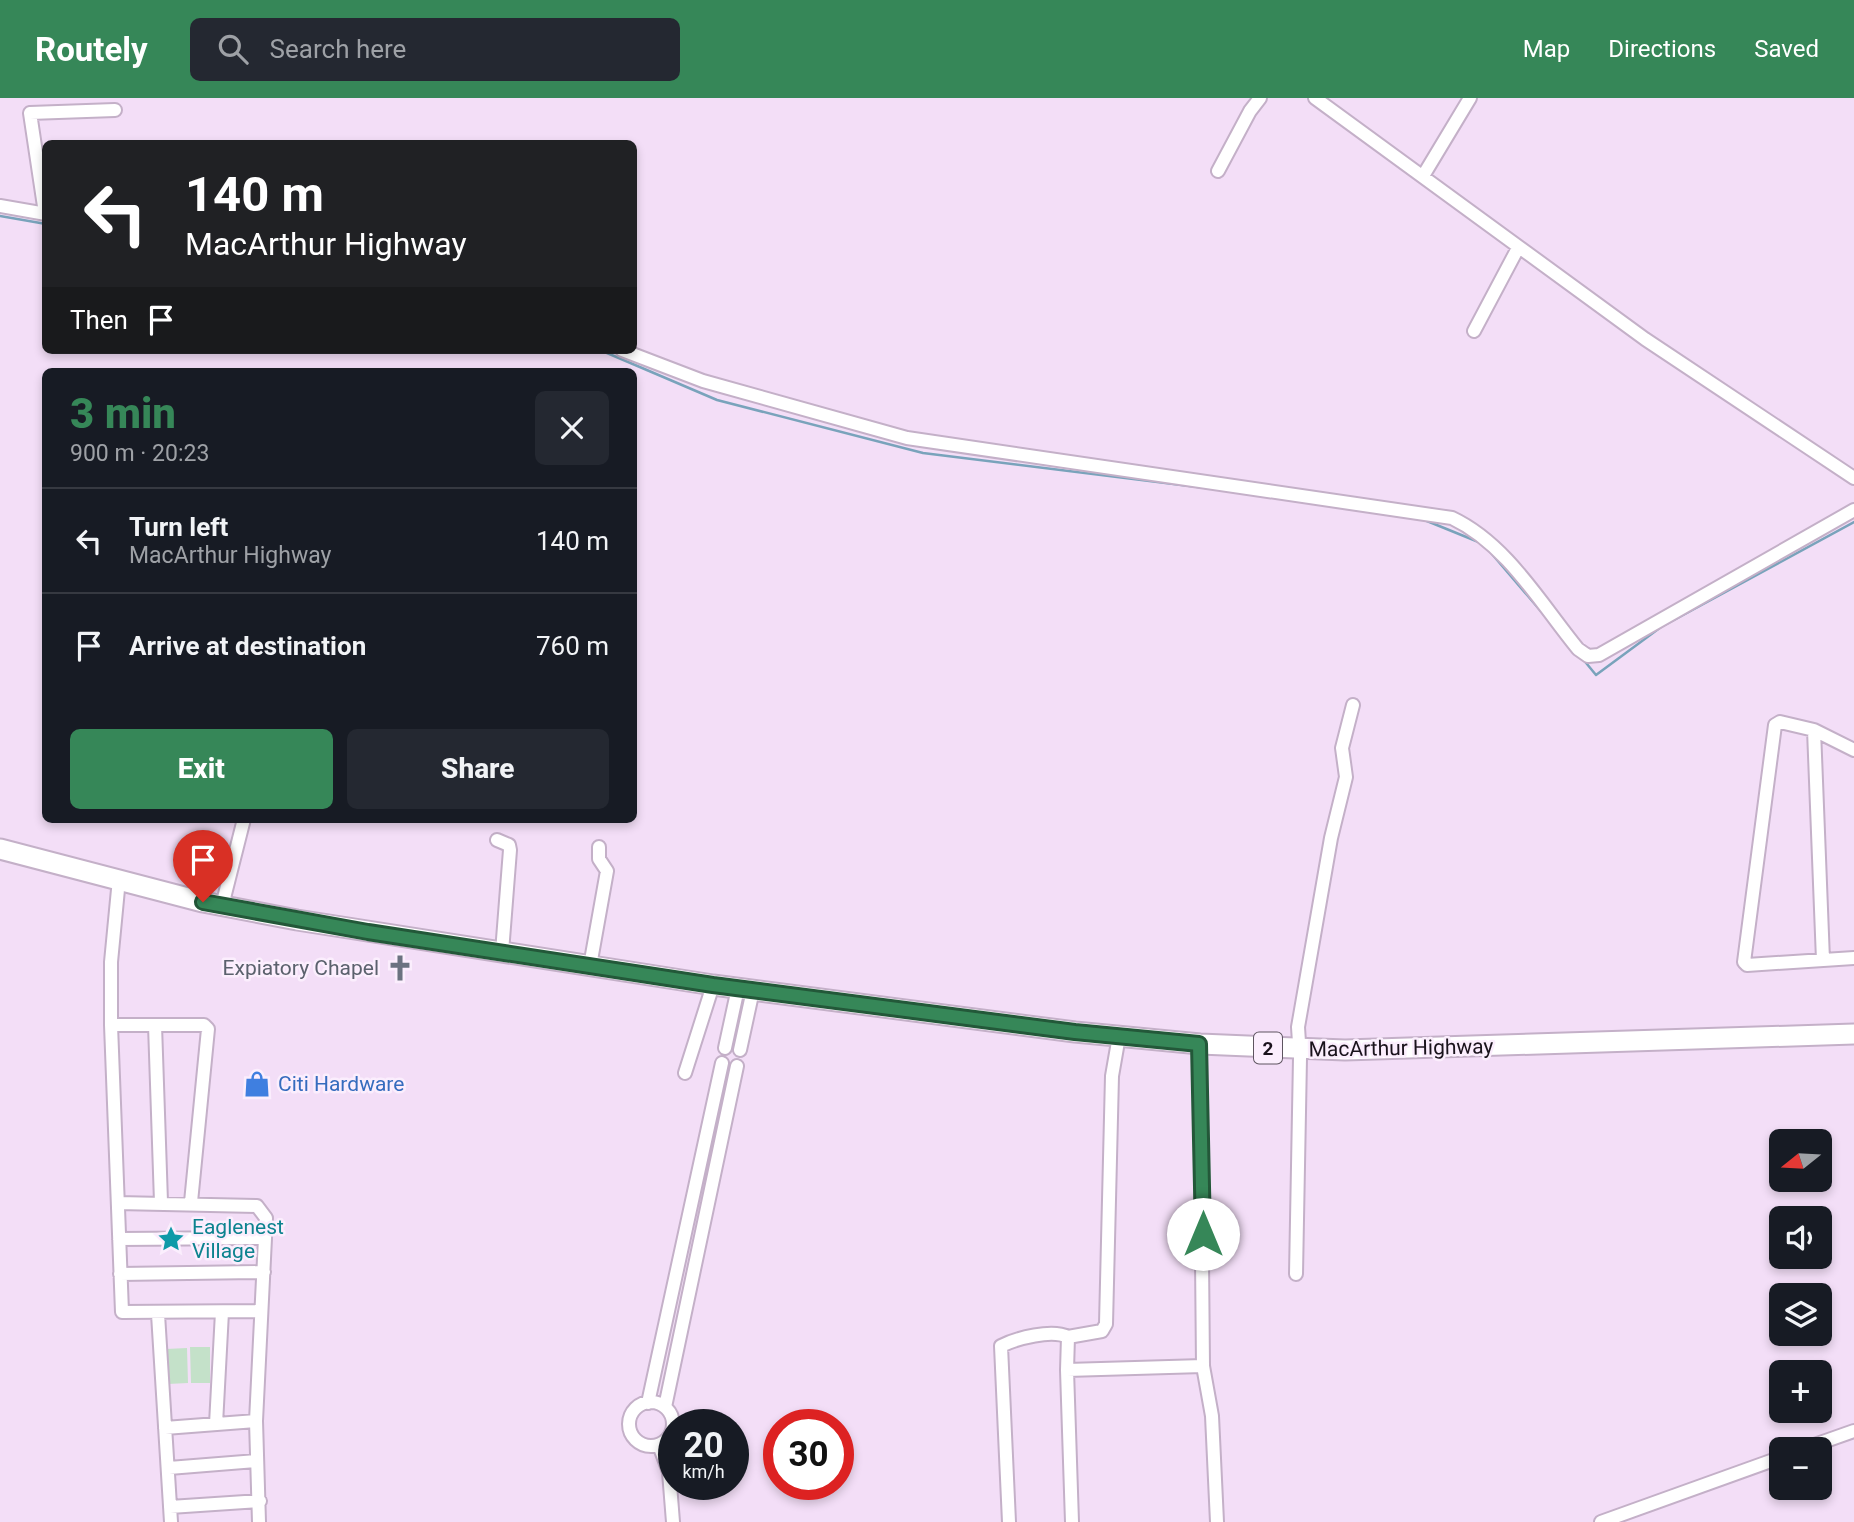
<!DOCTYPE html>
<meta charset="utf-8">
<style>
:root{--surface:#171b24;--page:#242831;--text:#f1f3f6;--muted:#9ea1a6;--line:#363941;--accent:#368758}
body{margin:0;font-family:Roboto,sans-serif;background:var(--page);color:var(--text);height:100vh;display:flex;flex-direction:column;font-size:26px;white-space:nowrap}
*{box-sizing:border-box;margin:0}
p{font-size:23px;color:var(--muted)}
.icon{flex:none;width:38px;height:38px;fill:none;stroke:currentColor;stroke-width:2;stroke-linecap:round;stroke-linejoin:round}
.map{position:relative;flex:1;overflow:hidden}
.side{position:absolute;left:42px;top:270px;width:595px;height:455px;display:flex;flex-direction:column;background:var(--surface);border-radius:10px;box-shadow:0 4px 10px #0003}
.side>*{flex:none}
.banner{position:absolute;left:42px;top:42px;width:595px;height:214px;border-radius:10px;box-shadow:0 4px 10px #0003;background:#202124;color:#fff;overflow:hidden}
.needle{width:46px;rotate:252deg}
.fabs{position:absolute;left:1769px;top:1031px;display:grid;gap:14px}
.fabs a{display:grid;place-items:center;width:63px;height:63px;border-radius:10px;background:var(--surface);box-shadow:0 4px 10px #0003;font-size:35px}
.speed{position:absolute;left:658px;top:1311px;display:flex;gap:14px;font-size:35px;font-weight:700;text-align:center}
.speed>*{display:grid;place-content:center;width:91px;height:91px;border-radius:50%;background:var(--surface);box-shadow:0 4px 10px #0003;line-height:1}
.speed small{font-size:18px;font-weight:400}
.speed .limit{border:10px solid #d22;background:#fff;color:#111}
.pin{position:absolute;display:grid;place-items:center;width:60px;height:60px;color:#fff;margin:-72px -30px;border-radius:50% 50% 50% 0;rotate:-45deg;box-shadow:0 0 7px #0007}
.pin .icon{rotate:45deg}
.me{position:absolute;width:77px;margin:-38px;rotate:0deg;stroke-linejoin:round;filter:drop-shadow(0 0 5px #0008)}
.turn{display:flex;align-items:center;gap:24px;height:147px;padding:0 28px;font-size:32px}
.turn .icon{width:91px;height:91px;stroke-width:2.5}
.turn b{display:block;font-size:49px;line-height:60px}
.then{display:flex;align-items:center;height:66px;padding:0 28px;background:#0003;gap:14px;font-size:26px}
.round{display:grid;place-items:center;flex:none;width:74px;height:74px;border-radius:10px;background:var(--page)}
.overview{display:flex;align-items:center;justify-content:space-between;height:119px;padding:0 28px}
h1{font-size:42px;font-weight:800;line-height:52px;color:var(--accent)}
.primary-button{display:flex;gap:14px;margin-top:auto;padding:14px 28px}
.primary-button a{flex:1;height:80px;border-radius:10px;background:var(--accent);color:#fff;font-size:28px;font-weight:800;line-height:80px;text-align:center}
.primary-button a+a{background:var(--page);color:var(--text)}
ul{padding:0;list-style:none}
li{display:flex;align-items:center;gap:21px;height:105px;padding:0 28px;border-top:2px solid var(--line)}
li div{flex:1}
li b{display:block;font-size:26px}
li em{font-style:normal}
header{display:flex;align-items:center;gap:42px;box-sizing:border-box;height:98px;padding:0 35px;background:var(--accent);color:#fff}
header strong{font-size:33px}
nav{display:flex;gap:38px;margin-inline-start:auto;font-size:24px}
.search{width:490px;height:63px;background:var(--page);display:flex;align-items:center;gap:18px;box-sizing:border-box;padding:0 24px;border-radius:10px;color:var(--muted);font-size:26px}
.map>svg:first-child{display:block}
</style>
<header>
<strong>Routely</strong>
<div class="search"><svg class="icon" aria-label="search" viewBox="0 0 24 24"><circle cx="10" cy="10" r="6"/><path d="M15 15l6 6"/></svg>Search here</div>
<nav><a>Map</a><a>Directions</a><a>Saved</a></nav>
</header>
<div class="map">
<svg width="1854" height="1424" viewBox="0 0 1854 1424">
<rect width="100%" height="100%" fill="#f3def7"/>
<path fill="#c4e1c9" d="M190,1249H210V1285H191Z
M187,1250L188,1285L168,1286L166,1251Z"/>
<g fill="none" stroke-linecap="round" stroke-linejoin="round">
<path stroke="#79a3bb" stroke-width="2.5" d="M0,118L46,126
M600,252L717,302L923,355L1222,392
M1422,421L1481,445
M1486,449L1545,518
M1582,560L1596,577L1661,529L1854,424"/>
<g stroke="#c4b0c8" stroke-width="16">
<path id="minor" d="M1315,0L1645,241L1854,380
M1218,73L1250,13L1260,0
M1423,78L1470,0
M0,108L46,116
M45,115L30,15L115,12
M1474,233L1518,150
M622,252L703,283L907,340L1452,420C1507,446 1541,506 1578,551L1588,558L1599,557L1854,412
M1814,632L1823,862
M1854,652L1814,632L1780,624L1775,627L1744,864L1747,867L1854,860
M497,742L509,747L510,752L502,854
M119,781L111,864V927L122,1214L261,1213
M222,808L244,721
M590,868L607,773L599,761V749
M111,927H204L208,931L191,1104
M155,927L161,1104
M1200,946L1203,1268L1212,1318L1217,1424
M725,950L738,890
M740,952L753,892
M685,975L713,887
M118,1105L257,1108L266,1120L256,1323L259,1424
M119,1141L265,1140
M120,1176L264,1174
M1296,1176L1300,960L1298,929L1331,740L1346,679L1342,650L1353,607
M158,1216L171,1424
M1067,1272L1068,1239L1102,1233L1106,1226L1112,978L1119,938
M629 1326a22 22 0 1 1 44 0a22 22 0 1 1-44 0Z
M648,1305L722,965
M665,1309L737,968
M216,1326L222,1214
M165,1330L256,1323
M659,1347L669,1374L673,1424
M1803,1351L1854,1333
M169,1370L257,1363
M170,1409L260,1403
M1009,1424L1001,1248C1017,1240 1052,1231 1068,1239
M1072,1424L1067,1272L1203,1268
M1601,1424L1782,1359"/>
</g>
<g stroke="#c4b0c8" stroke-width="23">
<path id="highway" d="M0,751L203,804L297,822L713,887L1075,934L1200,946L1345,952L1854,936"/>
</g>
<use href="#minor" stroke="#fff" stroke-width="12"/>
<use href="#highway" stroke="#fff" stroke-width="19"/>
</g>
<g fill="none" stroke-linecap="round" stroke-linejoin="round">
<g stroke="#235839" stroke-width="18">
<path id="route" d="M203,804L368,834L713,887L1075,934L1199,946L1203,1136"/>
</g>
<use href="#route" stroke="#368758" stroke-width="12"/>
</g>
<defs>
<g id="church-bare" transform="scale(2.1)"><path d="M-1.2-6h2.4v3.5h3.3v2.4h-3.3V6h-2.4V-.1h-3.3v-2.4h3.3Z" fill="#6b7280" stroke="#fbeefd" stroke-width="2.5" paint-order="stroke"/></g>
<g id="shop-bare" transform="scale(2.1)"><path d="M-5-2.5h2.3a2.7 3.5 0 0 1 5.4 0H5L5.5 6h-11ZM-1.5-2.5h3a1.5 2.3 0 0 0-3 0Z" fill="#3f7fe0" stroke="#fbeefd" stroke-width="2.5" paint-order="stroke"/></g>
<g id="sight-bare" transform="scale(2.1)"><path d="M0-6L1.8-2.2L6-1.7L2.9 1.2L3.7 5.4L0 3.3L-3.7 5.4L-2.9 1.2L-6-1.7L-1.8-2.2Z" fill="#0f9aa8" stroke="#fbeefd" stroke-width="2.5" paint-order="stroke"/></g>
</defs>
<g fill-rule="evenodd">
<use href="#church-bare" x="400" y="870"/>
<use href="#shop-bare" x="257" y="986"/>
<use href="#sight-bare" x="171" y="1141"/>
</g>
<g text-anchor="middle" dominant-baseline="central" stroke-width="5" stroke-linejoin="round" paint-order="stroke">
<rect fill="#fbeefd" stroke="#5e5560" stroke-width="2" x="1254" y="934.5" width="28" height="31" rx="5"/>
<g font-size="19" font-weight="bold" fill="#1a131c">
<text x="1268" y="950">2</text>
</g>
<g font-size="21" fill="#5b616d" stroke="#fbeefd" text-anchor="end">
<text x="379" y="870">Expiatory Chapel</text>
</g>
<g font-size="21" fill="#1a131c" stroke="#fbeefd">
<text transform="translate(1401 950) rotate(-1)">MacArthur Highway</text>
</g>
<g font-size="21" fill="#366cbe" stroke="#fbeefd" text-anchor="start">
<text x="278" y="986">Citi Hardware</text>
</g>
<g font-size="21" fill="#0d838f" stroke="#fbeefd" text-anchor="start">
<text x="192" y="1129">Eaglenest<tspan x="192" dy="24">Village</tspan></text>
</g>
</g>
</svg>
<div class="fabs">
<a><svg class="needle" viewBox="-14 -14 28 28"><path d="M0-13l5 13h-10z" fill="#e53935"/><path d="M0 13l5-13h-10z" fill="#9ea1a6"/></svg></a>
<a><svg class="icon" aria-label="sound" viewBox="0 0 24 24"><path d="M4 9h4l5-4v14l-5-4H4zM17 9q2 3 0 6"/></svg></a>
<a><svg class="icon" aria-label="layers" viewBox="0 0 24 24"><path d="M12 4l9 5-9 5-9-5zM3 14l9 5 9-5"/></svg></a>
<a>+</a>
<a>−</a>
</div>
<div class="speed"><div>20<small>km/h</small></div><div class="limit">30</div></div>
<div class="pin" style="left:203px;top:804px;background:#d93025"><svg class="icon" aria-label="arrive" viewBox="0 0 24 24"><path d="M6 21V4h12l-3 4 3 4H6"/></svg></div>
<svg class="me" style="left:1203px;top:1136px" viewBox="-20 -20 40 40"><circle r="19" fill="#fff"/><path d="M0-13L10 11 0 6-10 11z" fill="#368758"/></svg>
<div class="banner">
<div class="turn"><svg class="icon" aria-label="left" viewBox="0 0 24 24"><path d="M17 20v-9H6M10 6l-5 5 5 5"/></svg><div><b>140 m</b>MacArthur Highway</div></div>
<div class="then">Then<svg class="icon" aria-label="arrive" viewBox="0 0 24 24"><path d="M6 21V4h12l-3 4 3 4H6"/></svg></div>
</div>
<section class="side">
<div class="overview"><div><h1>3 min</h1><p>900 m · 20:23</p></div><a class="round"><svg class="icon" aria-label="close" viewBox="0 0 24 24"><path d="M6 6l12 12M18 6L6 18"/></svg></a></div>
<ul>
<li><svg class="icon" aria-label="left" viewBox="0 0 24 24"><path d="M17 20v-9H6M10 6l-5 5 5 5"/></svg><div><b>Turn left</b><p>MacArthur Highway</p></div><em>140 m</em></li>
<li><svg class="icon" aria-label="arrive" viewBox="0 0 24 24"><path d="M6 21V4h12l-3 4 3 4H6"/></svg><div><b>Arrive at destination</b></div><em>760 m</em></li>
</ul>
<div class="primary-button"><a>Exit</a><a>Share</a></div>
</section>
</div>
